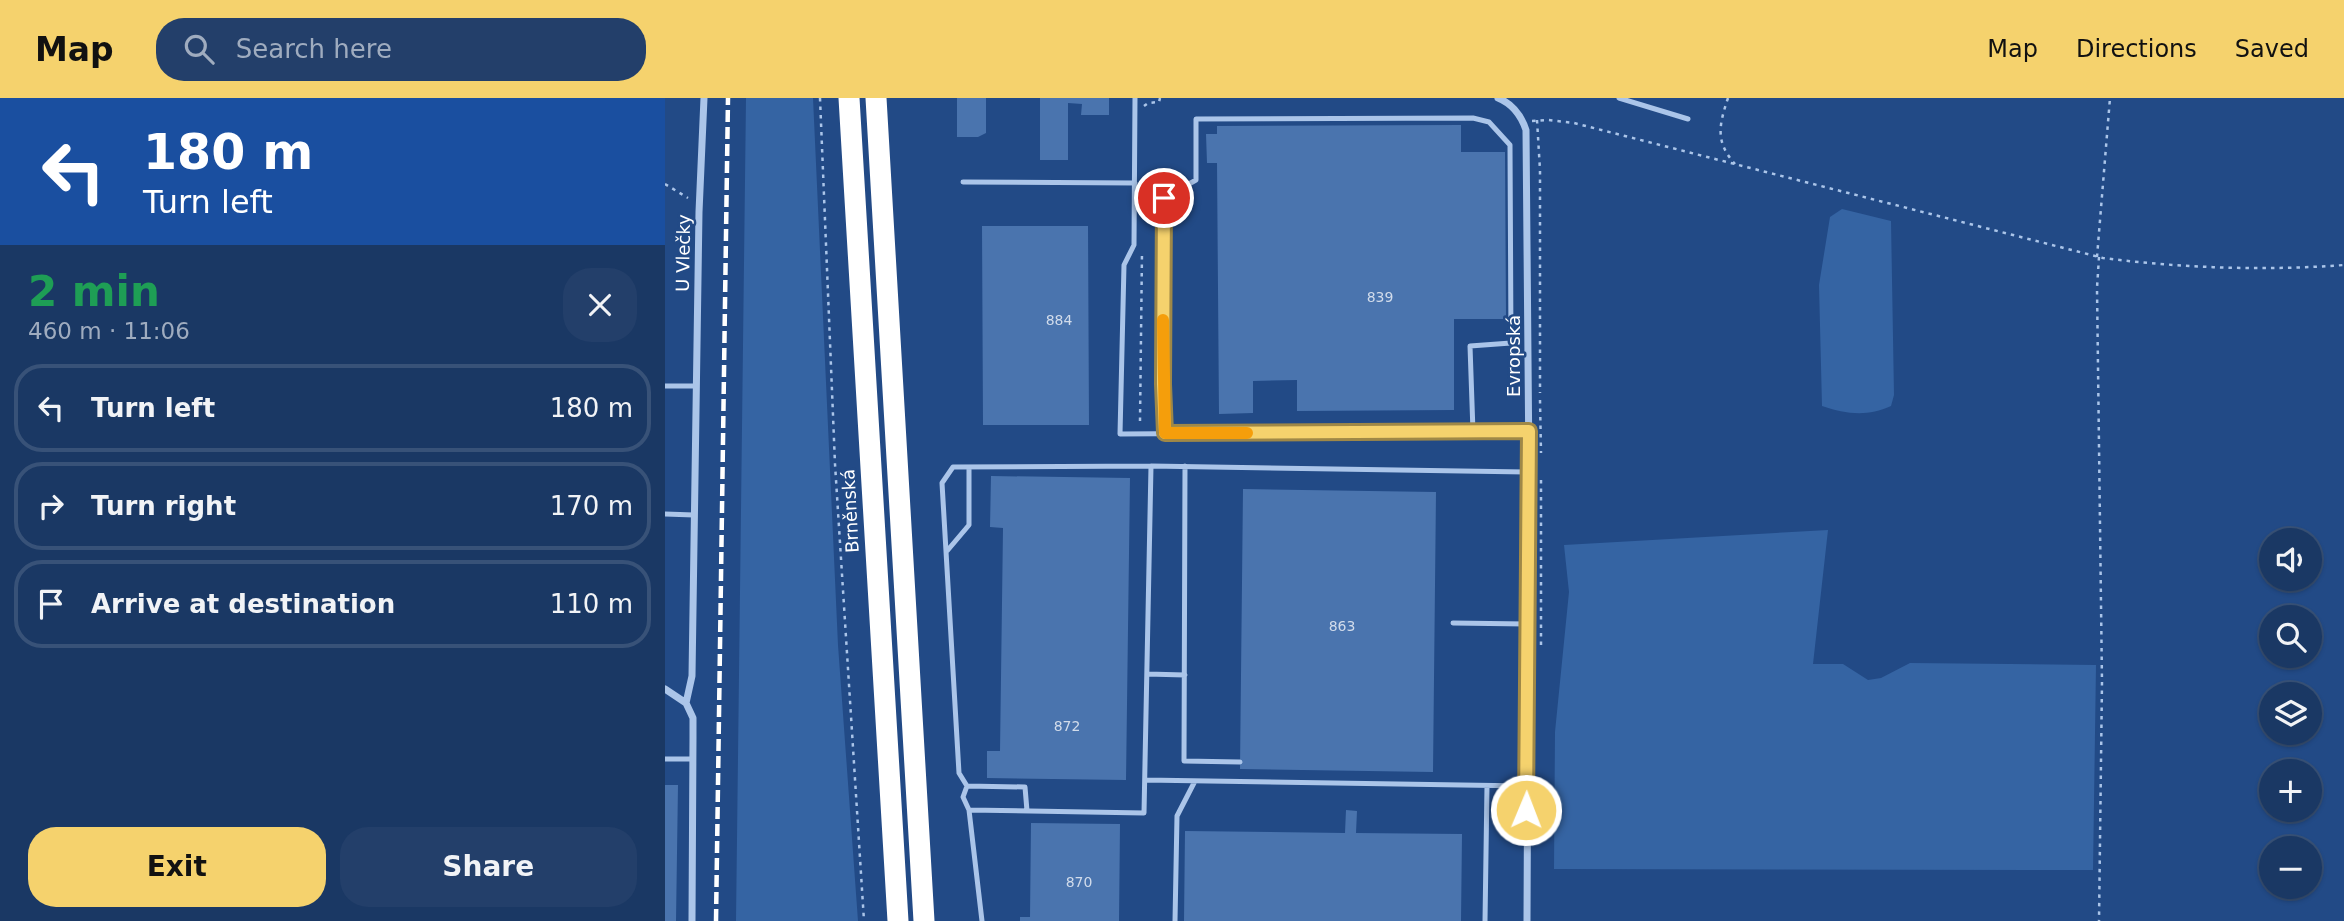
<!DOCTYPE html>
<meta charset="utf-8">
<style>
:root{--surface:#1a3864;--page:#233f6a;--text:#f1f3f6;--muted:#9facbf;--line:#385278;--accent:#f5d26d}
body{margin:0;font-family:"DejaVu Sans",sans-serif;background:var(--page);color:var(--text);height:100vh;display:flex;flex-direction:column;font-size:26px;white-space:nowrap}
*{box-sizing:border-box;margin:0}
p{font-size:23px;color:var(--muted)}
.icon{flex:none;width:38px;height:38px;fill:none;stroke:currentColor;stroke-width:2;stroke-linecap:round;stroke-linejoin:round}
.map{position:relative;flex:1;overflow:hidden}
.drawer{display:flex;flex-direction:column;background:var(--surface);width:665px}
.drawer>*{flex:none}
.banner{background:#1a4fa0;color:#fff;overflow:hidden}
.fabs{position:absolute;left:1594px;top:430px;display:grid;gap:14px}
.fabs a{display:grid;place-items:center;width:63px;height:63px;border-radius:50%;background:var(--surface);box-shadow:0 2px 5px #0004,0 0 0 2px var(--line);font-size:35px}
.pin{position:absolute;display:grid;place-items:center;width:60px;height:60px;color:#fff;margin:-30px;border:4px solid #fff;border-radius:50%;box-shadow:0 2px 7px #0007}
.me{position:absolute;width:77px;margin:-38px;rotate:1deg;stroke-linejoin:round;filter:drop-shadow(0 0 5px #0008)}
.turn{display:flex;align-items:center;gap:24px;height:147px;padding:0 28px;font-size:32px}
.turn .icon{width:91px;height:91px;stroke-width:2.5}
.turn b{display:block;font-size:49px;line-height:60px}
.round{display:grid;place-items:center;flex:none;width:74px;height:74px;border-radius:28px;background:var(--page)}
.overview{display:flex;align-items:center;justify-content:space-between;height:119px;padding:0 28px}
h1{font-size:42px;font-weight:800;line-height:52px;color:#1e9e55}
.primary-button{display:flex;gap:14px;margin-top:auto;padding:14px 28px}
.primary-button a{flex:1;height:80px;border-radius:28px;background:var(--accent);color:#111;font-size:28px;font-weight:800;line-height:80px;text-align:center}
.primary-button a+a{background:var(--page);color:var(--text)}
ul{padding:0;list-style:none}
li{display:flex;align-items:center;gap:21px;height:88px;margin:0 14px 10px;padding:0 14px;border:4px solid var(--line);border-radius:28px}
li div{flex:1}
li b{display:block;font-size:26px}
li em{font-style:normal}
header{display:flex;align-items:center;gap:42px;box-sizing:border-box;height:98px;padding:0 35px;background:var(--accent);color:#111}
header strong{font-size:33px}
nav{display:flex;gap:38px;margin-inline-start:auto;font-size:24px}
.search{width:490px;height:63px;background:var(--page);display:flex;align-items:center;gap:18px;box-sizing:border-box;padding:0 24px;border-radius:28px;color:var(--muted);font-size:26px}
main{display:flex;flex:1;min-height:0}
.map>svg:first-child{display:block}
</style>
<header>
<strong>Map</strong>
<div class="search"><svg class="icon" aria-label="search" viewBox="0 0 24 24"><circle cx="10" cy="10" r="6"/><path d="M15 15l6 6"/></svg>Search here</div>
<nav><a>Map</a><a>Directions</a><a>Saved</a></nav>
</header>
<main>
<section class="drawer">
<div class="banner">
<div class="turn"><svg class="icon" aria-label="left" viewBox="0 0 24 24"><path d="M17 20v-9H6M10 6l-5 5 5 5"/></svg><div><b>180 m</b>Turn left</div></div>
</div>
<div class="overview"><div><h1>2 min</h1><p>460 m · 11:06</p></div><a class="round"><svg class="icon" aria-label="close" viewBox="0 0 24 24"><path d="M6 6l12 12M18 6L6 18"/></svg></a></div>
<ul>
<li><svg class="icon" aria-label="left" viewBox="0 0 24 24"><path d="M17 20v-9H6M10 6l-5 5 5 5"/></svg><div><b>Turn left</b></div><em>180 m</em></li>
<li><svg class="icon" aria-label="right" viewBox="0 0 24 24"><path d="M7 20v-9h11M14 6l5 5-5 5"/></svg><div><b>Turn right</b></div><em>170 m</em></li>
<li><svg class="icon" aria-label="arrive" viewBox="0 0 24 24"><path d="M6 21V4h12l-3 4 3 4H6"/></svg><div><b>Arrive at destination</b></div><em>110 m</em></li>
</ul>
<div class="primary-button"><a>Exit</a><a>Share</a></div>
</section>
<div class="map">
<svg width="1679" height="823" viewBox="0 0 1679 823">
<rect width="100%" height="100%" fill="#224a86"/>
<path fill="#3564a3" d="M81,0H148L173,547L193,823H71Z
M1177,111L1226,123L1229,297L1226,308C1202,319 1181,316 1157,308L1154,187L1165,119Z
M1163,432L1148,566H1178L1203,582L1216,580L1245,565L1431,567L1428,772L889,771L890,634L904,494L899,447Z"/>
<path fill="#4a74ae" d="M292,0H321V35L313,39H292Z
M375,0H444V17H416L417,6L403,5V62H375Z
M796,27V54H840L841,221H789V312L632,313V282L588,283V315L554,316L552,65H542L541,36H552V28Z
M317,128H423L424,327H318Z
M326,378L465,380L461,682L322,680V653H335L336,579L338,430L325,429Z
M578,391L771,394L768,674L575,671Z
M0,687H13L11,823H0Z
M681,712L692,713L691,735L797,736L796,823H519L520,733L680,735Z
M366,725L455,726L454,823H355V819H365Z"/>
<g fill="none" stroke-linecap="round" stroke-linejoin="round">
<path stroke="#abc5e9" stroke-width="2.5" stroke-dasharray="3.5 5" stroke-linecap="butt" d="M155,0L170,366L199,823
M1063,0C1054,27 1050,44 1070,66
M479,8L483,5L494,4L495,0
M872,22L875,72V295
M867,23L883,22L909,25L1438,160C1517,170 1600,173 1679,167
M0,86L23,100
M1432,159L1445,0
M1434,159L1432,190L1437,584L1434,823
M875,302L876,355
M475,323L477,154
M876,382V549"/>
<path stroke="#abc5e9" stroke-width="5" d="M470,0L469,147L459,167L455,336L864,333
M954,0L1023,21
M298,84L470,85
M0,288H31
M500,335L498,286L499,100L531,82V21L808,20L824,24L845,47L846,245L805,248L808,334
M520,368L519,663L575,664
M0,416L29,417
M282,453L304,427V369
M788,525L863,526
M482,576L520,577
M0,661H28
M480,682L861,688
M302,688L298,699L304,712
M362,713L360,689L302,688L294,675L277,385L288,369L486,368
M317,823L304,712L479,715L486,368L864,374
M510,823L512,718L530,683
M820,823L822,688"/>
<path stroke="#abc5e9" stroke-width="7" d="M833,0C848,6 856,17 861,32L864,374L862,823
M0,591L21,605
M27,823L28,639V620L21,605L27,578L34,114L39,0"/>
<path stroke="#fff" stroke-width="21" d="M184,0L233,823
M211,0L259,823"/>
<path stroke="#fff" stroke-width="4.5" stroke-dasharray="12 5" stroke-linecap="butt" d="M51,823L63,0"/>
</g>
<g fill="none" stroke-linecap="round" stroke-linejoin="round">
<g stroke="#9f8847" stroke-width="18">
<path id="route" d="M499,100L498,286L500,335L864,333L861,712"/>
</g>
<use href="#route" stroke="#f5d26d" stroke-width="12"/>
<path stroke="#f59e0b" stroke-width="12" d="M498,222L500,335H582"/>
</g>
<g text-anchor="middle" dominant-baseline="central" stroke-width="5" stroke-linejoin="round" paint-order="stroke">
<g font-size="14" fill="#d2dceb">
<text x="715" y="199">839</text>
<text x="394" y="222">884</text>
<text x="677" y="528">863</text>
<text x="402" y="628">872</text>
<text x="414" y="784">870</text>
</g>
<g font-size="18" fill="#fff" stroke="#224a86">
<text transform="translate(18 155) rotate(-89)">U Vlečky</text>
<text transform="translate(848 258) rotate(-90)">Evropská</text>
<text transform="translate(185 413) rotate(-93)">Brněnská</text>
</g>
</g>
</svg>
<div class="fabs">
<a><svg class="icon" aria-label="sound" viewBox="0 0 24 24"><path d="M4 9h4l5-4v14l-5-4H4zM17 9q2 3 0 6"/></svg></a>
<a><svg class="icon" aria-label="search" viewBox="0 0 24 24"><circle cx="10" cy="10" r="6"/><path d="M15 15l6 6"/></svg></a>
<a><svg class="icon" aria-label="layers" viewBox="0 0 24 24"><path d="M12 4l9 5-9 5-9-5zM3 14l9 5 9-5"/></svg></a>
<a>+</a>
<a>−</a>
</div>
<div class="pin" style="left:499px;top:100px;background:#d93025"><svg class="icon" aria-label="arrive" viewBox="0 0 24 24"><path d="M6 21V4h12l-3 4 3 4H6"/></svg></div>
<svg class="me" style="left:861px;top:712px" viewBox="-20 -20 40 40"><circle r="17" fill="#f5d26d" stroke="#fff" stroke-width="3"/><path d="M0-11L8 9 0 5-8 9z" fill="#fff"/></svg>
</div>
</main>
